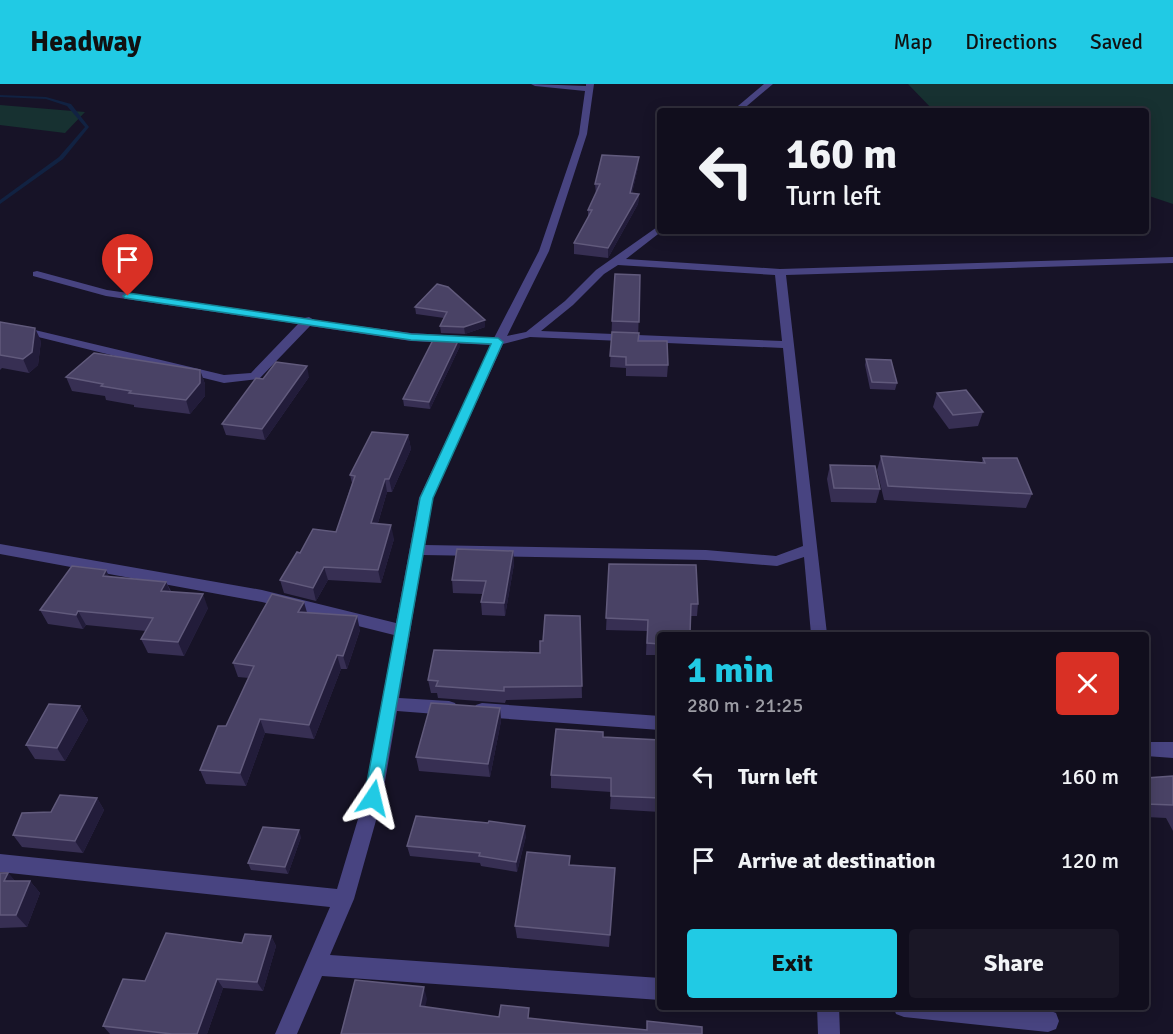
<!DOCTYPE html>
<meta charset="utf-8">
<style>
:root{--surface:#110e1d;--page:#1a1726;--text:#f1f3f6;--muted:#9c9ca4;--line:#302e3b;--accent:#21cae4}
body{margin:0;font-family:Signika,sans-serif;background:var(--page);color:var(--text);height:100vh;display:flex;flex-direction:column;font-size:22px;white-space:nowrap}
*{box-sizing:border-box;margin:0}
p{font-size:20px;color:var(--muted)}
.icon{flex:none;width:33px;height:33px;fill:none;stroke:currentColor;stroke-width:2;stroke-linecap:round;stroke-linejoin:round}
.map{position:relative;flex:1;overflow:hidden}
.details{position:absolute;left:657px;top:548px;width:492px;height:378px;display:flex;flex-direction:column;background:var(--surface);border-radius:6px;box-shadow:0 3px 15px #0003,0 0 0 2px var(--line)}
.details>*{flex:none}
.hud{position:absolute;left:657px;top:24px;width:492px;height:126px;border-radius:6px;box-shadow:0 3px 15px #0003,0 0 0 2px var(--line);background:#110e1d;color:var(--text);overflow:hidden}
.pin{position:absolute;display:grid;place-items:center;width:51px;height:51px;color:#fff;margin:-62px -26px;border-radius:50% 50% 50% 0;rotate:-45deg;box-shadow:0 0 6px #0007}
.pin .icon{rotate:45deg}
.me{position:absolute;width:66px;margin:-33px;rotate:10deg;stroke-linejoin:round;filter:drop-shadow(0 0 4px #0008)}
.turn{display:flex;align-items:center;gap:21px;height:126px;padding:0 30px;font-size:27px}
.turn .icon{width:78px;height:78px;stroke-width:2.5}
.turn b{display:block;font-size:42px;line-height:51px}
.round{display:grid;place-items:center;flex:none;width:63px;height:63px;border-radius:6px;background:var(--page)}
.headline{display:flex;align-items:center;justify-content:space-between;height:102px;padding:0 30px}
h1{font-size:36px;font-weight:700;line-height:45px;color:var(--accent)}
.action{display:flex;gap:12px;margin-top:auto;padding:12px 30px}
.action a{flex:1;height:69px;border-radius:6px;background:var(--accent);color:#111;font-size:24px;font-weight:700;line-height:69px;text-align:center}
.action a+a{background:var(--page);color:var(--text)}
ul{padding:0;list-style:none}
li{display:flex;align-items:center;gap:18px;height:84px;padding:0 30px}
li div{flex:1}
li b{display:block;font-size:22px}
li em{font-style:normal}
header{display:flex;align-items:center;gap:36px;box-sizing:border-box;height:84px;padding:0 30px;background:var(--accent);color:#111}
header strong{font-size:28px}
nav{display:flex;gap:33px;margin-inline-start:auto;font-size:21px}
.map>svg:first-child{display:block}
</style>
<header>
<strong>Headway</strong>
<nav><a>Map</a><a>Directions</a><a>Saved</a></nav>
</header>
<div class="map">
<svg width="1173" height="950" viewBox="0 0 1173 950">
<rect width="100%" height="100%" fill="#171327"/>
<path fill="#173131" d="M908,0H1173V120L1146,111V27H934Z
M0,21L85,28L65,49L0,41Z"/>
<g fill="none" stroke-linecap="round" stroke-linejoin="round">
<path fill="#112242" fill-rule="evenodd" d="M0,11L46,13L71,20L89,43L63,75L0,120V116L59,73L85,43L67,22L46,15L0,13Z"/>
<path fill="#484481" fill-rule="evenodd" d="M531,0L586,2V0H594L587,50L549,167L507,252L526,248L565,217L596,186L660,141V147H662L626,175L780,185L1173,173V179L786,191L827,550H811L804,473L777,482L706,476L423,471L399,614L449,617L455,619L458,624L455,629L449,631L397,627L382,715L354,815L330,871L660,894V916L322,892L297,950H275L330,823L0,788V770L337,805L364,715L394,551L262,518L0,470V460L262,506L396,539L419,414L491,261L411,257L310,242L259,295L224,299L14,247L12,245L18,242L224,291L251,289L298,240L106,212L33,192V188L37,187L107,206L304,234L309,233L314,236L411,249L494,254L539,167L579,50L585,7L535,2ZM618,181L775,191L782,257L541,247L573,221L604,190ZM530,253L783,264L803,462L776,472L706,466L425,461L433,414L503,260Z
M764,0H773L741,27H732Z
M482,619L660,632V646L482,633L476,631L473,626L476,621Z
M1146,658H1173V674L1146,672Z
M817,922H839L840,950H818Z
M893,922H1014L1048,926L1056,929L1059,937L1056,945L1048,948L904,933L896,930Z"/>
</g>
<path fill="#372f53" d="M638,83L632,109L639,110L638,120L608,174L574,170V159L588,134V126L596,110L595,100Z
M640,191L638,257L668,281L667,293L626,292V284L610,283L612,237Z
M437,200L485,243L465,250L441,249L440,242L444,234L416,230L415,223Z
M0,238L41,257L38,281L29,289L2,284L0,286Z
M460,262L430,325L404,322L403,315Z
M866,275L897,299L895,306L870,305L865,281Z
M200,286L205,300V312L190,330L134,323V321L106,316L105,312L72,307L66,293Z
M309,293L265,356L226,351L222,340L263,295Z
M937,309L983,328L978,342L949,345L933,323Z
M408,351L411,365L392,408H387L378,439L394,455L381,499L328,496L316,517L284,509L280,496L300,469L336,448L352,399L350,391Z
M881,372L982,378L983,374L1032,410L1026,424L884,416L877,386Z
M830,381L880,405L876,419L831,418L827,395Z
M513,467L514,480L505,532L482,531L481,518L482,510L453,509L452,496Z
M609,480L698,520L697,532H691L660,550V571H646L647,547L606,546Z
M109,493L166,498L171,507L208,524L184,572L148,569L141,555L146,547L86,541L83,545L48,540L40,526Z
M307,529L360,546L347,585H341L314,655L265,649L246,702L206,700L200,686L226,642L249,594L238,593L233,579Z
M580,532L582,614L506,616L505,619L438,614L437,609H431L428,596L540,569L543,557Z
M80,622L88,636L65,677L35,675L26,661Z
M500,624L501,637L490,693L419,687L416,673Z
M603,653L660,656V728L610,725L611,708L551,704V691Z
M1173,692V747L1166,734L1146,733V694Z
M97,714L104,726L83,769L22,763L13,751L51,728Z
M526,752L517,788L481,782L480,779L410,772L407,762Z
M301,753L288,790L251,786L248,779Z
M571,781L615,784L609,863L517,854L515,842Z
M0,789H8L15,797H30L40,809L27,843L0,844Z
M271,852L276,862L263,907L223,904L207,950H110L103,942L145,897L242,859Z"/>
<path fill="#221c3a" d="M639,73L638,83L630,119V109Z
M639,110L638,120L608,174V164Z
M485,236V243L465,250L464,243Z
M35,244L41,257L38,281L29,289L23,275Z
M459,255L460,262L430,325L429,318Z
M307,282L309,293L265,356L262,345Z
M200,286L205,300V312L190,330L186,316Z
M408,351L411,365L392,408L389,395Z
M385,395L387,408L374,452L371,439Z
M391,441L394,455L381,499L378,486Z
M513,467L514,480L505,532L504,519Z
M324,483L328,496L316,517L313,504Z
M106,486L113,500L103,492Z
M166,498L172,512L161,507Z
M203,510L208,524L184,572L178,558Z
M304,518L308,532L298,528Z
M78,527L86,541L83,545L76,531Z
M357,532L360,546L347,585L343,572Z
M337,571L341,585L314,655L309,641Z
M80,622L88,636L65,677L57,664Z
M500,624L501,637L490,693L488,680Z
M260,635L265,649L246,702L240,689Z
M97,714L104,726L83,769L75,757Z
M525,742L526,752L517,788L516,778Z
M299,746L301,753L288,790L285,783Z
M8,789L19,801L4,797Z
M30,797L40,809L27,843L16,831Z
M271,852L276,862L263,907L257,898Z
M217,895L223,904L207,950H197Z
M424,903L427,915L423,933L420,922Z"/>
<path fill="#494265" stroke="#615a7c" stroke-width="1.5" d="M602,71L639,73L630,109L639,110L608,164L574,159L592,126H588L600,100H595Z
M615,190L640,191L639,238L612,237Z
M437,200L448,203L485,236L464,243L440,242L447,228L415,223Z
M0,238L35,244L32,268L23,275L0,271Z
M612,248L639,249L638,257H667L668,281H626V273L610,272Z
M434,254L459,255L429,318L403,315Z
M94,269L200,286V299L186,316L129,309L131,307L101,302L103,300L66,293Z
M866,275L891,276L897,299L872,298Z
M276,278L307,282L262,345L222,340L256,294L263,295Z
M966,306L983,328L953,331L937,309Z
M372,348L408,351L389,395H385L371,439L391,441L378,486L324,483L313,504L280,496L297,468L300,469L313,445L336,448L355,392L350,391Z
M881,372L985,379L983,374H1017L1032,410L888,402Z
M830,381L875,382L880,405L834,404Z
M457,465L513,467L504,519L481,518L486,497L452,496Z
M609,480L696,481L698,520H691L690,550H660V560L647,559L648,536L606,534Z
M72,482L106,486L103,492L166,498L161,507L203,510L178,558L141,555L153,534L78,527L76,531L40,526Z
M272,510L304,518L298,528L357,532L343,572L337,571L309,641L260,635L240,689L200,686L218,642H226L254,582L233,579Z
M545,531L580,532L582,602L504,603V607L436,602L438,597L428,596L434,566L540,569V557H543Z
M431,619L500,624L488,680L416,673Z
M49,620L80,622L57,664L26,661Z
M556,645L603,648V653L660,656V714L611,712V694L551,691Z
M1173,692V721L1146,720V694Z
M60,711L97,714L75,757L13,751L22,729L51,728Z
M416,732L488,739L489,737L525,742L516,778L479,772L480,769L407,762Z
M263,743L299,746L285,783L248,779Z
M527,768L570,772L569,781L615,784L610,851L515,842Z
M0,789H8L4,797H30L16,831H0Z
M166,849L242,859L245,850L271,852L257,898L217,895L197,950H172L103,942L123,895L145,897Z
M355,896L424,903L420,922L499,933L501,921L529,924L528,934L584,940L647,946V937L702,943V950H341Z"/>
<path fill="#21cae4" stroke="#158394" stroke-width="1.5" d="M128,209L411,250L498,254L503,258L433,414L379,720L373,722L367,720L364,714L420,414L491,260L411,256L125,214L123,212Z"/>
</svg>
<div class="pin" style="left:128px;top:212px;background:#d93025"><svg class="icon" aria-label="arrive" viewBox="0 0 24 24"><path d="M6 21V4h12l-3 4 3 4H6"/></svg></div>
<svg class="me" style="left:373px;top:714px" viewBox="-20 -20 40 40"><path d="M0-17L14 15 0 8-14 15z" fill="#21cae4" stroke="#fff" stroke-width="4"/></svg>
<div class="hud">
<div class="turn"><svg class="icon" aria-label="left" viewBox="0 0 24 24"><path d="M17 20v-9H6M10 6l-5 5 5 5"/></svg><div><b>160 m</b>Turn left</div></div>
</div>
<section class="details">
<div class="headline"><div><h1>1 min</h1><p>280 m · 21:25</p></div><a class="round" style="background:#d93025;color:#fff"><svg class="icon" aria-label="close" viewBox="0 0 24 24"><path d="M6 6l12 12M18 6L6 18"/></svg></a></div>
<ul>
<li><svg class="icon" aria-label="left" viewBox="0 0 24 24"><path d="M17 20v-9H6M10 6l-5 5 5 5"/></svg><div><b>Turn left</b></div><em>160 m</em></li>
<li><svg class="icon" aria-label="arrive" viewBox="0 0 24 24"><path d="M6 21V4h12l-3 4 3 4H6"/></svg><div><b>Arrive at destination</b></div><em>120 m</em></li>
</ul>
<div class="action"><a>Exit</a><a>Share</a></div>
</section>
</div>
